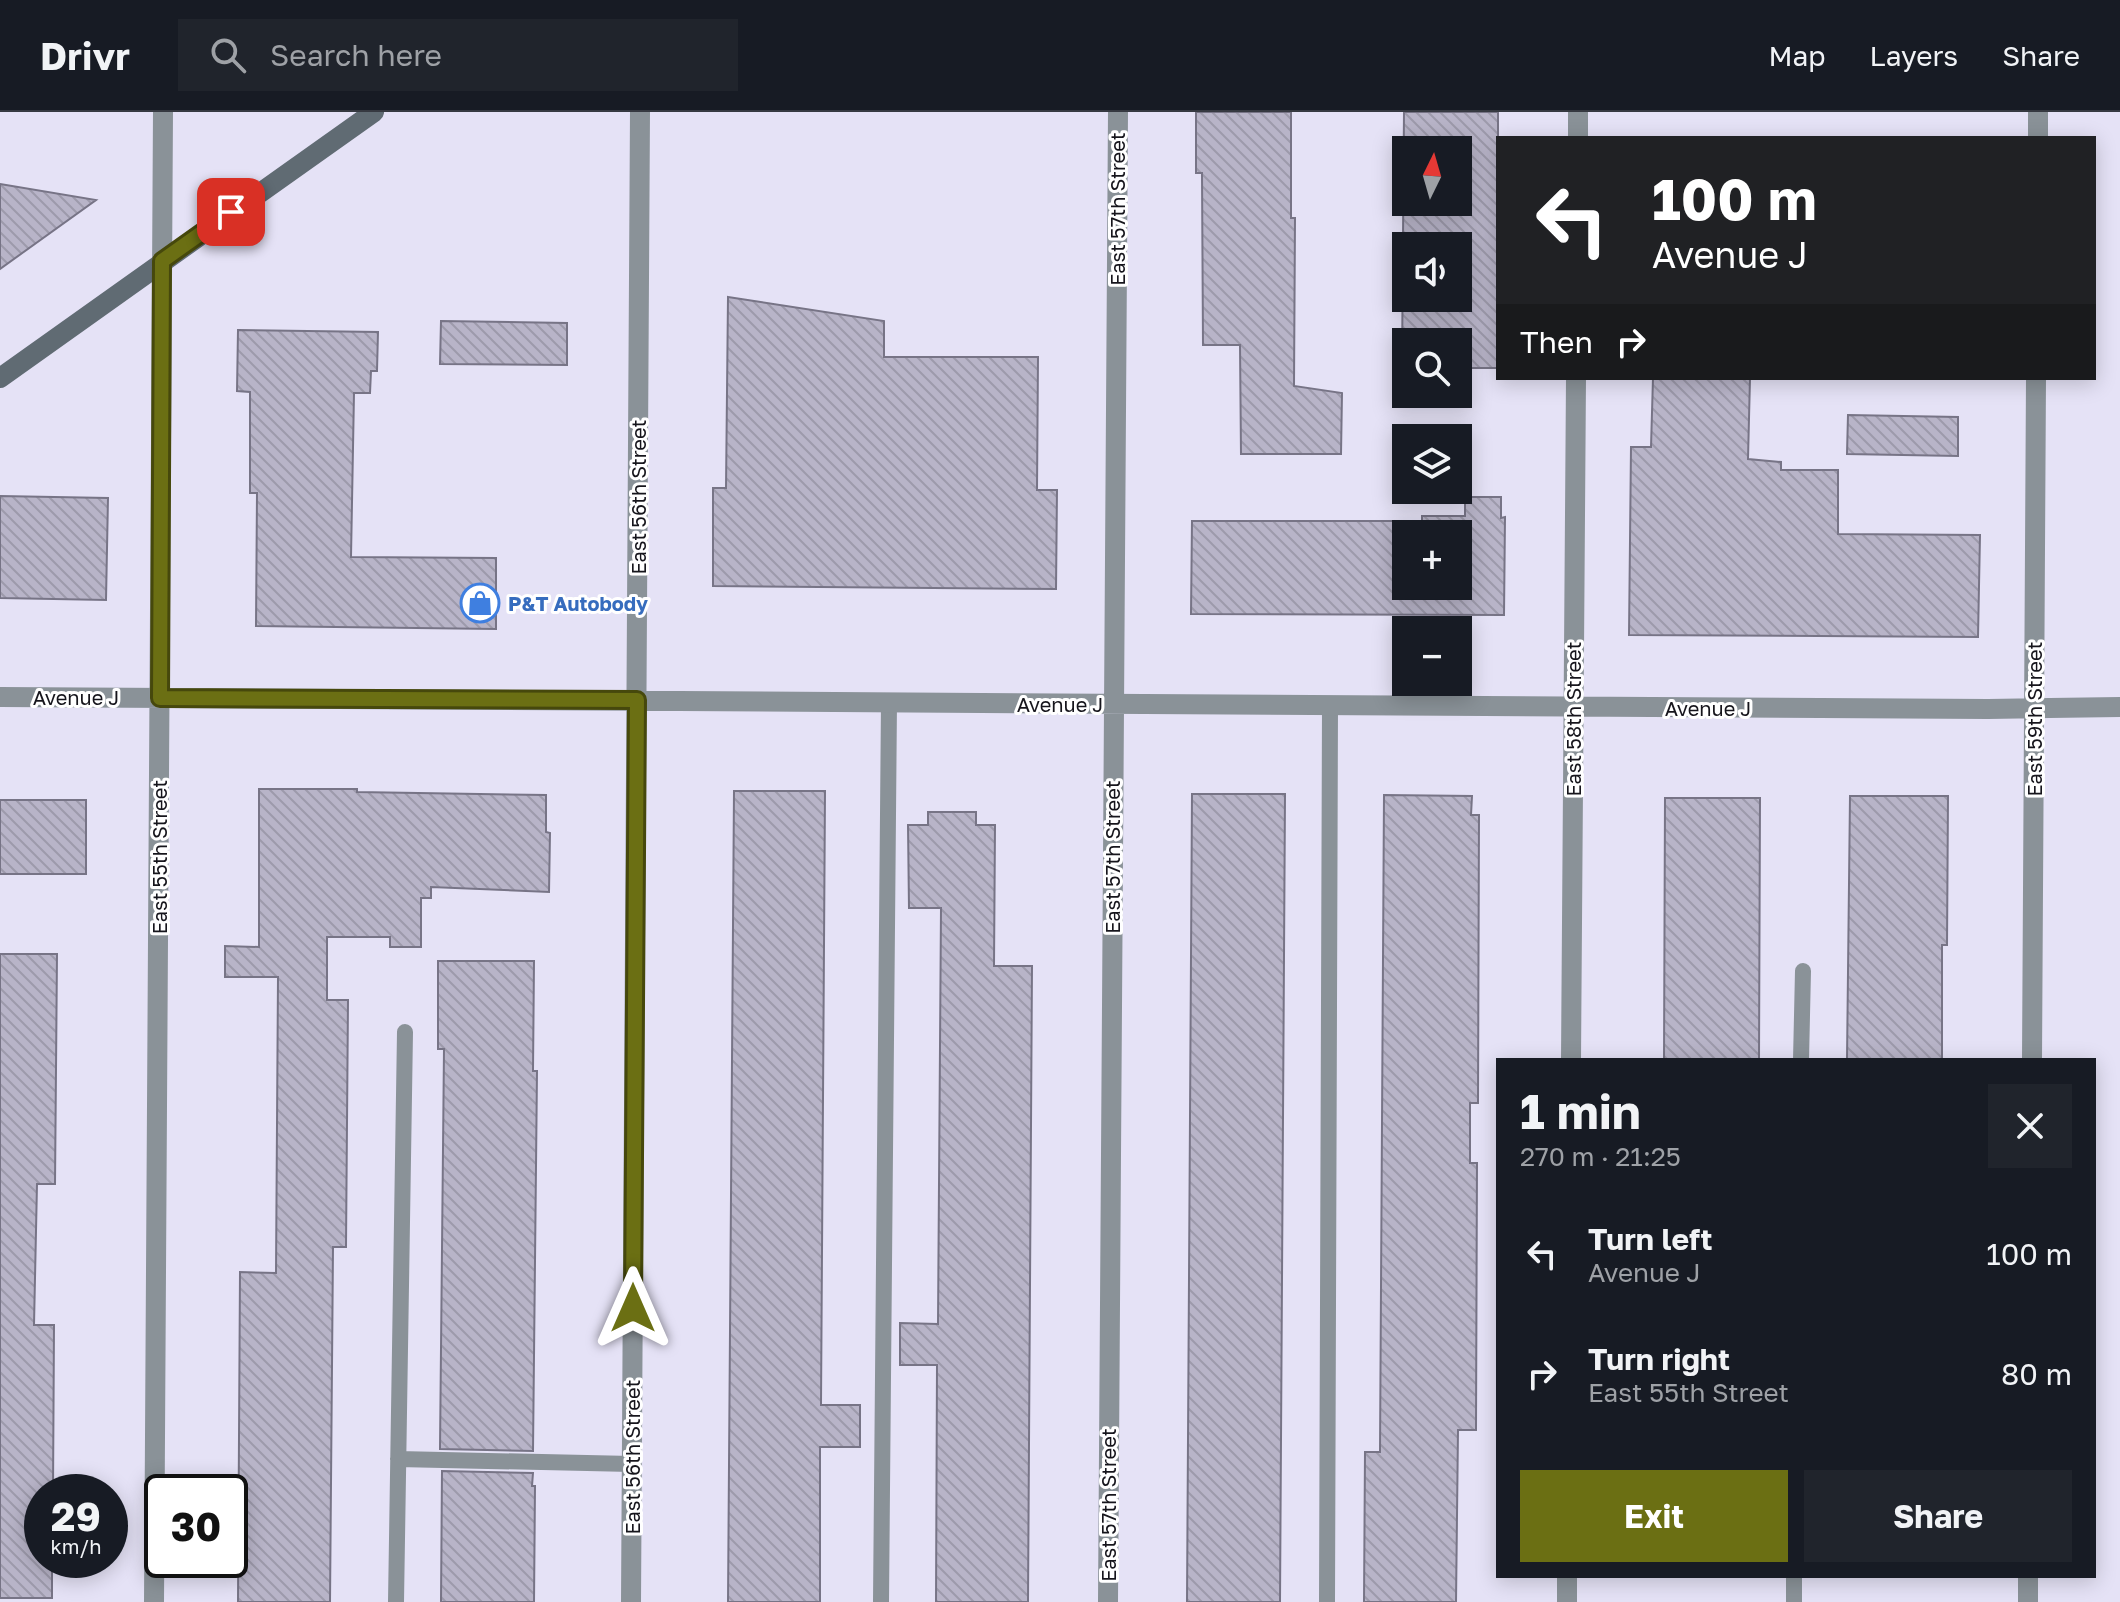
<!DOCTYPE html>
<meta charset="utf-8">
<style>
:root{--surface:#171b24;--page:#20242c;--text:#f1f3f6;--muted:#9ea1a6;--line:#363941;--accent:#6b6f13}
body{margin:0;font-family:"Golos Text",sans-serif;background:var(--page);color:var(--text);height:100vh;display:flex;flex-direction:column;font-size:30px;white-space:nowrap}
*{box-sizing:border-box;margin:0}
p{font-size:26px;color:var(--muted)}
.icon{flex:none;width:44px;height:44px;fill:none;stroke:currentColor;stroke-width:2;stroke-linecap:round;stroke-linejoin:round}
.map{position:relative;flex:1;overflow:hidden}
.drawer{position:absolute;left:1496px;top:946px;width:600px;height:520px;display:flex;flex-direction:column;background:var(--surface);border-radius:0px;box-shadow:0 4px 20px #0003}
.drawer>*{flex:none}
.top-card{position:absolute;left:1496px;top:24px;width:600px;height:244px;border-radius:0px;box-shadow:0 4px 20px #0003;background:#202124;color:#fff;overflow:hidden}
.needle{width:52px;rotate:5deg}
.buttons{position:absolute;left:1392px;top:24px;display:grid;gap:16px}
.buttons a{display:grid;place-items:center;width:80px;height:80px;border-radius:0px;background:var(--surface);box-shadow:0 4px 20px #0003;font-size:40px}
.speed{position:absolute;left:24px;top:1362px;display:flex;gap:16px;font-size:40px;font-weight:700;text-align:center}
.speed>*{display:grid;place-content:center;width:104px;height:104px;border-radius:50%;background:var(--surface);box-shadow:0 4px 20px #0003;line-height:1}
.speed small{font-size:20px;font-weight:400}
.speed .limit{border:4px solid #111;border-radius:12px;background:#fff;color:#111}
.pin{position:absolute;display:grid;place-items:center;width:68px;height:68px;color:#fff;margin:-34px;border-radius:16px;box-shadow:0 4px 12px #0006}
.me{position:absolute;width:88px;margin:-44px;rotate:0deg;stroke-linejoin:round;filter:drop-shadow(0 0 6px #0008)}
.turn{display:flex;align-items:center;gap:28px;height:168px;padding:0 24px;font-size:36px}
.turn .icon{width:104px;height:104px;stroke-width:2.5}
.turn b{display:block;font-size:56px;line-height:68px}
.then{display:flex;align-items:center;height:76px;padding:0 24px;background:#0003;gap:16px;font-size:30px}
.round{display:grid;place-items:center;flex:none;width:84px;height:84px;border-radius:0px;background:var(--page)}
.headline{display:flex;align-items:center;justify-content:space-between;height:136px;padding:0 24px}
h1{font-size:48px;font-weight:700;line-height:60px}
.button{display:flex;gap:16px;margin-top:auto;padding:16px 24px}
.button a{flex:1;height:92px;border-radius:0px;background:var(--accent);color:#fff;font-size:32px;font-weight:700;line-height:92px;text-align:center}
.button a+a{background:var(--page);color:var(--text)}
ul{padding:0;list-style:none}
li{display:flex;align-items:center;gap:24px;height:120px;padding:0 24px}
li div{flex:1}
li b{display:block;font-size:30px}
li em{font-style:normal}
header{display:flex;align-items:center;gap:48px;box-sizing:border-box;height:112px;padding:0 40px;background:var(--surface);border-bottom:2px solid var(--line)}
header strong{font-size:38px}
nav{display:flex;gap:44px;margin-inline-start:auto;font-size:28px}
.search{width:560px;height:72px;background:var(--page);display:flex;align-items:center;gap:20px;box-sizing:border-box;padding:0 28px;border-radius:0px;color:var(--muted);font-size:30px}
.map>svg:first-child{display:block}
</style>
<header>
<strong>Drivr</strong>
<div class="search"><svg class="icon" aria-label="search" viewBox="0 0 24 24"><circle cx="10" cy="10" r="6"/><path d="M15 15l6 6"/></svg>Search here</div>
<nav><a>Map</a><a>Layers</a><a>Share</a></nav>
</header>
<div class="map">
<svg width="2120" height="1490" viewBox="0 0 2120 1490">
<defs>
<pattern id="building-back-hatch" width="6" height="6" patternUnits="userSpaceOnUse" patternTransform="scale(2)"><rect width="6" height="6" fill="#b8b4c8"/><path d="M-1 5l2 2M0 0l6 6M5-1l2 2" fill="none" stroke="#9d9aab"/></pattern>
</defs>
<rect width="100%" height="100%" fill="#e5e2f6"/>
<path fill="url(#building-back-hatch)" stroke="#777486" stroke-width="2" fill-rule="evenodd" d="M1196,0H1291V106H1295L1294,274L1342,281L1341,342H1241L1240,233H1203L1202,61H1196Z
M1404,0H1498V256H1458V230H1406V255H1402ZM1406,38H1458V90H1406ZM1406,134H1458V186H1406Z
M0,72L96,88L0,157Z
M728,185L884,209V245H1038L1037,378H1057L1056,477L713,474V376H726Z
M441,209L567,211V253L440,252Z
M238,218L378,220L377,259H371L370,281H354L351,445L496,446V517L256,514L257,381H250V280L237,279Z
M1653,266H1750L1748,347L1781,350V358H1838V422L1980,423L1978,525L1629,523L1631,335H1651Z
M1848,303L1958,305V344L1847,342Z
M0,384L108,386L106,488L0,486Z
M1465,385H1501V406L1505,405L1504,503L1191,502L1192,409H1422V404H1465ZM1406,422H1458V474H1406Z
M259,677H357V680L546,683V720L550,721L549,780L431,775V786H421V835H390V825H327V888H348L346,1135H333L330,1490H238L240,1160L276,1161L278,865H225V834L259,835Z
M734,679H825L821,1293H860V1335H820V1490H728Z
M1192,682H1285L1280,1490H1187Z
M1384,683L1472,684L1471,703H1479L1478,991H1470V1051H1477L1476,1318H1458L1456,1490H1364L1365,1340H1380Z
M1850,684H1948L1947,833H1942V948H1847Z
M1665,686H1760L1759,948H1664Z
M0,688H86V762H0Z
M928,700H976V713H995L994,854H1032L1028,1490H936L937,1253H900V1211L938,1212L941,796H909L908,713H928Z
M0,842H57L55,1072H37L34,1213H54L53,1380H42V1448H52V1486H0Z
M438,849H534L533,959H537L533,1339L440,1337L444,937H438Z
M442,1359L533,1361L532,1374H535L534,1490H441Z"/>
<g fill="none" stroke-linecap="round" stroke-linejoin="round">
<path stroke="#8a9298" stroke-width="16" d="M1801,948L1803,859
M398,1347L632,1352
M396,1490L405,920
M881,1490L889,590
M1327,1490L1330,594
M1794,1490V1464"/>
<path stroke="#8a9298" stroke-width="20" d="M1578,26V0
M2038,26V0
M0,585L1988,597L2120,595
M1571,948L1576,266
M2032,948L2036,266
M154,1490L163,0
M631,1490L640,0
M1108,1490L1118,0
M1567,1490V1464
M2028,1490V1464"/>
<path stroke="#606b73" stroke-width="20" d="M0,266L374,0"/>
</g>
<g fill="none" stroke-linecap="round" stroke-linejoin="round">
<g stroke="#46480c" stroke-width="20">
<path id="route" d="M231,100L162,149L160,586L637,588L633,1196"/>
</g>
<use href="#route" stroke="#6b6f13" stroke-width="14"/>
</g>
<defs>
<g id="shop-ring" transform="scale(2)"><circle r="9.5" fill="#fff" stroke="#3f7fe0" stroke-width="1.5"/><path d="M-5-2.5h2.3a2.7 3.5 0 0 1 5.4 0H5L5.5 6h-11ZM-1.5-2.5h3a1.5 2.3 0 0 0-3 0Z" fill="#3f7fe0"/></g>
</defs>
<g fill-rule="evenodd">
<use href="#shop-ring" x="480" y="491"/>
</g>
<g text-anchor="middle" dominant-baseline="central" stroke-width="6" stroke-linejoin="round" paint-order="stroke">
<g font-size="20" fill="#16151c" stroke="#fff">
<text transform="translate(1117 97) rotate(-90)">East 57th Street</text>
<text transform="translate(638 385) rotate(-90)">East 56th Street</text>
<text x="76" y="585">Avenue J</text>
<text x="1060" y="592">Avenue J</text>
<text x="1708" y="596">Avenue J</text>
<text transform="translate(1573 607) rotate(-90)">East 58th Street</text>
<text transform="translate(2034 607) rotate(-90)">East 59th Street</text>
<text transform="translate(159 745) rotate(-90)">East 55th Street</text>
<text transform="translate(1112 745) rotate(-90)">East 57th Street</text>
<text transform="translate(632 1345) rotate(-90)">East 56th Street</text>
<text transform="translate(1108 1393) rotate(-90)">East 57th Street</text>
</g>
<g font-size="20" font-weight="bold" fill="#366cbe" stroke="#fff" text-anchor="start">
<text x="508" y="491">P&amp;T Autobody</text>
</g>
</g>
</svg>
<div class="buttons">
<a><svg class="needle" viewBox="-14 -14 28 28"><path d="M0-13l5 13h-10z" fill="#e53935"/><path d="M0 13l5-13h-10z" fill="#9ea1a6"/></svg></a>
<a><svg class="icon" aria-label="sound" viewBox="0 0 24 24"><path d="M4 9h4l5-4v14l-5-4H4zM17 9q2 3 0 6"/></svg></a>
<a><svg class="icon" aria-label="search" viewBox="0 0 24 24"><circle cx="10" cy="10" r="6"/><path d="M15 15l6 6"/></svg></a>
<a><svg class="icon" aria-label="layers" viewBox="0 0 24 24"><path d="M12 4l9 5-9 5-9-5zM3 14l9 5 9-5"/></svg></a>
<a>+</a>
<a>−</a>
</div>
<div class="speed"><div>29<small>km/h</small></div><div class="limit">30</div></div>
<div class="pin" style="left:231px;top:100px;background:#d93025"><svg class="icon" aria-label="arrive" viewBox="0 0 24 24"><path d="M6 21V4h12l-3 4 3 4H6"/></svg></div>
<svg class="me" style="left:633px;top:1196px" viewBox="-20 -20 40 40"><path d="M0-17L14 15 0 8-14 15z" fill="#6b6f13" stroke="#fff" stroke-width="4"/></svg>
<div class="top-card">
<div class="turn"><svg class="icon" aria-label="left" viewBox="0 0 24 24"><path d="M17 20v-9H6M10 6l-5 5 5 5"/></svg><div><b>100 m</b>Avenue J</div></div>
<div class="then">Then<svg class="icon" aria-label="right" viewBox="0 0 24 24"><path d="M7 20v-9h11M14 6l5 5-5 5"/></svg></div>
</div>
<section class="drawer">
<div class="headline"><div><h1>1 min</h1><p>270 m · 21:25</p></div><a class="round"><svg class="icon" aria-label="close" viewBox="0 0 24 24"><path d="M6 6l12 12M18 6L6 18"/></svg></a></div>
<ul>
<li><svg class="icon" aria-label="left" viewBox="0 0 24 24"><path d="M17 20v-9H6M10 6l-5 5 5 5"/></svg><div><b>Turn left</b><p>Avenue J</p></div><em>100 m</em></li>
<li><svg class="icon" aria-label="right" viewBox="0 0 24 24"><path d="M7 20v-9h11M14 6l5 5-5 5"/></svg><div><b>Turn right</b><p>East 55th Street</p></div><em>80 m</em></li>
</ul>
<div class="button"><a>Exit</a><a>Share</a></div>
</section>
</div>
